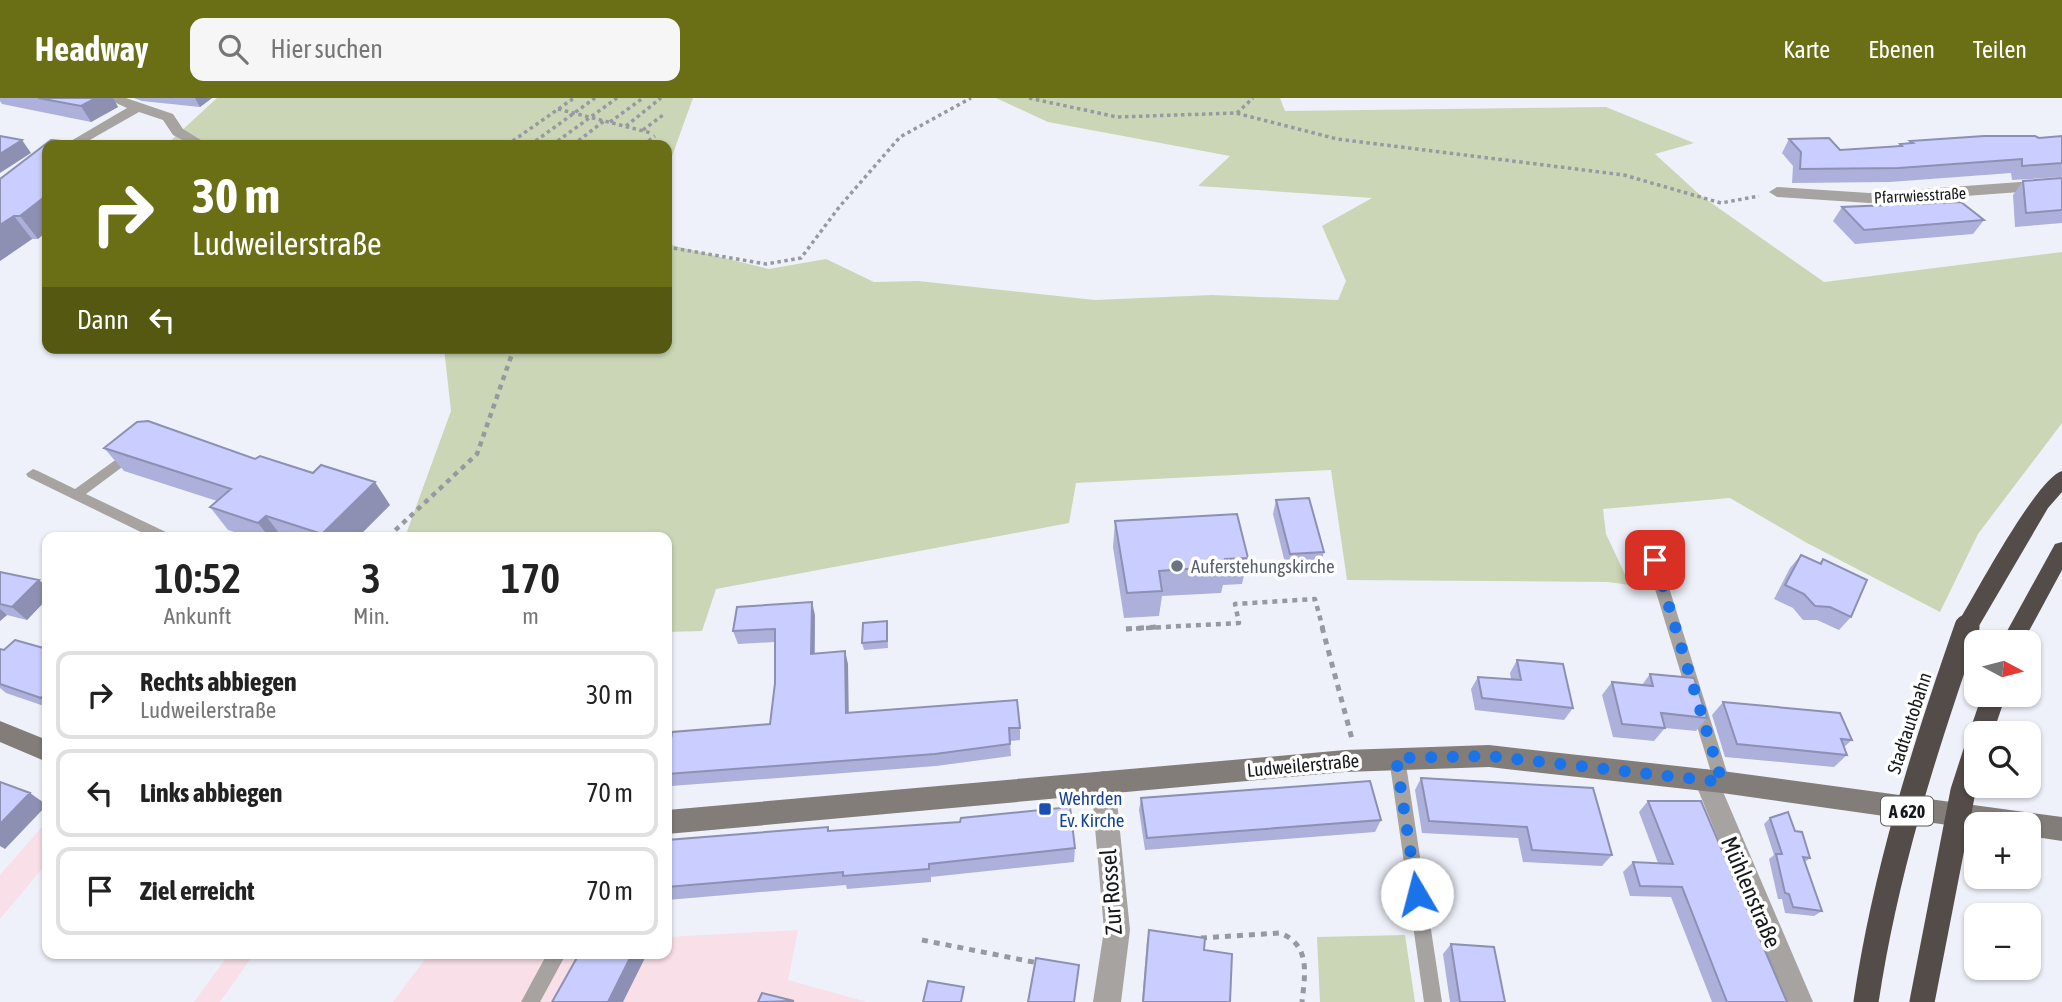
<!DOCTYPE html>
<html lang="de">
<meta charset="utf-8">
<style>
:root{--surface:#fff;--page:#f6f6f6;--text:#222;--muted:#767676;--line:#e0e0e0;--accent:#6a6f15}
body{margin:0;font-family:"Asap Condensed",sans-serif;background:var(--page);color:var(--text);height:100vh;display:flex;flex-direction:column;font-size:26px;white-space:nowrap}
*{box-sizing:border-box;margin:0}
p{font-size:23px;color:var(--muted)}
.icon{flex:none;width:38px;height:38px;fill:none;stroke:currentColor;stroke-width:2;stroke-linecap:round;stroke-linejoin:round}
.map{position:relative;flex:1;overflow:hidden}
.drawer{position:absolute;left:42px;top:434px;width:630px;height:427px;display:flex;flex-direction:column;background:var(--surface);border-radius:14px;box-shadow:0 2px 5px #0004}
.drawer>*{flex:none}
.hud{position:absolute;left:42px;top:42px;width:630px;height:214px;border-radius:14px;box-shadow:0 2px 5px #0004;background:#6a6f15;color:#fff;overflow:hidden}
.needle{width:46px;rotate:97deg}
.tools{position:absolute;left:1964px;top:532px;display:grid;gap:14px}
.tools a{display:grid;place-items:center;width:77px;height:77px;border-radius:14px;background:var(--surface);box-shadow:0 2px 5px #0004;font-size:35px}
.pin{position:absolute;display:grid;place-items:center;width:60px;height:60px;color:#fff;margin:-30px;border-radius:14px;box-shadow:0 4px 10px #0006}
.me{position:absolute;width:77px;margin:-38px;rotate:352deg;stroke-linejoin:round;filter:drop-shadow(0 0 5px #0008)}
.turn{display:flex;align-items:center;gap:24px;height:147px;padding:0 35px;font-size:32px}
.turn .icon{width:91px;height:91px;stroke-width:2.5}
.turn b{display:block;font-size:49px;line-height:60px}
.then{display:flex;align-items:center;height:66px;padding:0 35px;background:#0003;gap:14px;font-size:26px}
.eta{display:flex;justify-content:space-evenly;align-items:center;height:119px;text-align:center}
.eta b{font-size:42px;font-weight:600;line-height:49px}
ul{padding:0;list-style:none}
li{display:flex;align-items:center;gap:21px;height:88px;margin:0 14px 10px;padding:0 21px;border:4px solid var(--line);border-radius:14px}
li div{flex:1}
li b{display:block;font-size:26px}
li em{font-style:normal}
header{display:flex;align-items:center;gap:42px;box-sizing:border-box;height:98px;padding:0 35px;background:var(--accent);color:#fff}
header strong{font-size:33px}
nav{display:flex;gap:38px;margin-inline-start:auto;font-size:24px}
.search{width:490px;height:63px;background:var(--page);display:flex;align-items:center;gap:18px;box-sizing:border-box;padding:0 24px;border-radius:14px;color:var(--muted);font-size:26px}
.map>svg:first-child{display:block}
</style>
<header>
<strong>Headway</strong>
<div class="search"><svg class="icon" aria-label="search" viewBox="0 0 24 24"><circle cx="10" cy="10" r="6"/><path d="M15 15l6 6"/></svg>Hier suchen</div>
<nav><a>Karte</a><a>Ebenen</a><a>Teilen</a></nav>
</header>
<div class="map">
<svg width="2062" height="904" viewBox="0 0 2062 904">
<rect width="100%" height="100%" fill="#eef1fa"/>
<path fill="#f8dfe8" d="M47,723V765L0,821V777Z
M798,832L788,882L867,904H623L647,856H667V839Z
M229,856H254L220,904H194Z
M429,856H579L566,880L567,904H393Z"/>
<path fill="#cad6b6" d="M217,0H693L667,72V47H166Z
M996,0H1280L1285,13L1606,9L1694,45L1655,56L1700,97L1824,184L2062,154V325L1978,436L1940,514L1807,445L1730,400L1603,411L1606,436L1630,487L1608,484L1347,482L1331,372L1076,385L1069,425L716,491L702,533L667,534V439H405L451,313L444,250H667V146L769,171L826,161L874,184L918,183L1095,202L1212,197L1338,202L1346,183L1322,128L1372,100L1198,88L1230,58L1048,24Z
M1405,837L1415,904H1320L1317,839Z"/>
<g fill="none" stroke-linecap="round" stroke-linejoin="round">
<path stroke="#9799a0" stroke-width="3.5" stroke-dasharray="3.5 3.5" stroke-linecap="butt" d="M1029,0L1117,19L1236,15L1337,41L1624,77L1721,105L1759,98
M558,11L651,35
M1237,15L1253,0
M610,24L643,0
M626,28L661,0
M643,32L663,17
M507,47L574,0
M530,47L595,0
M552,47L617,0
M573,47L604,23
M643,47L655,38
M667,149L766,166L801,160L840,108L900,39L971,0"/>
<path stroke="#9799a0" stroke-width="4.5" stroke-dasharray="5 5" stroke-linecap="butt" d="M388,439L477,356L514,250
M1126,531L1239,525L1235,506L1315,501L1323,531"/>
<path stroke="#9799a0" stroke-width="5" stroke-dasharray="6 6" stroke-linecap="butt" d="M1322,529L1352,641
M1126,531L1157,529
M1201,840L1280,835C1311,847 1305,876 1302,904
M922,842L1038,865"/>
<path fill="#a7a3a0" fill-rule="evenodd" d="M132,350L138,355L137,358L86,396L168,435L170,439H151L28,379L26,376L33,371L38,373L75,391Z
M1648,440L1655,445L1730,684L1728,689L1722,691L1716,689L1714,684L1641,445Z
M1397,653L1403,655L1405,660L1442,904H1424L1389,660L1391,655Z
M547,856H566L540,904H521Z"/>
<path fill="#a7a3a0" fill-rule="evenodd" d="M105,0H126L173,16L183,31L209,47H192L173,37L163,22L139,14L81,47H64L127,10Z
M2062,81V91L1869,105L1777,99L1769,94L1777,89L1869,95Z
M1706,671L1715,674L1718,682L1813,904H1785L1694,682L1697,674Z
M1103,673L1112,676L1115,684L1130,832L1121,904H1093L1104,832L1091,684L1094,676Z"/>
<path fill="#837d7a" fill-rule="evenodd" d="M0,623L47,642V664L0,644Z
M1489,647L1722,673L2062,719V743L2028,738V726H1976V731L1722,695L1489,669L1345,674L667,736V712L1345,652Z"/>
<path fill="#544c48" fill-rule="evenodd" d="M2062,373V394L2048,410L1976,533L1968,536L1960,533L1957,527L1960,521C1977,493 2037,380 2062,373Z
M2062,444V472L2023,544H2001L2055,446Z
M1982,597H2006L1993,635H1976V643L1969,635Z"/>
<path stroke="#544c48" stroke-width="20" d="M1967,531L1968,527"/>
<path stroke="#544c48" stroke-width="25" d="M1866,904C1885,775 1924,652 1967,529
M1922,904L1963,693L1976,653"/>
</g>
<path fill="#adb0db" d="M0,0H113L118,9L91,24L2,6L0,3Z
M134,0H212L200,9L142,3Z
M2062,38V79L2012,82L2011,75L1890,84L1792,85L1793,68L1782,55L1789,41L1840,52L1898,48L1900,46L1909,45L1910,43L2039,40Z
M47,47V133L38,141H32L0,163V81Z
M2062,80V125L2015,129L2013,97L2023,83Z
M1842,109L1984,122L1973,136L1855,146L1833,123Z
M104,350L390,407L358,439H250L228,432L210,409L217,403L124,373Z
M1276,402L1324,454L1320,468L1286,469L1273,416Z
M1115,423L1248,460L1242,486L1223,487L1221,495L1162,498L1159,518L1124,520L1113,449Z
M1801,457L1819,465L1823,461L1851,519L1839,532L1817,522H1803L1793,510L1774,501L1790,470Z
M0,474L47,489V501L27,522L7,517L0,523Z
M815,517V556L848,566V615L1020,630V642L1010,643L1011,658L936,668L671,688L667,679V666L770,626L775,585V544L738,546L733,533Z
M887,523L888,550L864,552L862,545Z
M0,551L4,552L47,551V609L6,595L0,590Z
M1517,562L1573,610L1564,622L1475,612L1471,591L1478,579L1511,581L1510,575Z
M1650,576L1707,620L1696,633L1665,630L1654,643L1613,639L1602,597L1612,584L1642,587Z
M1723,604L1852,642L1844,649L1847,657L1834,669L1725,659L1712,617Z
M1421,680L1612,757L1602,768L1523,764L1518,740L1422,735L1415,692Z
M1141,700L1381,722L1375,734L1145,752L1139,712Z
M1648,703L1787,904H1712L1671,799L1630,798L1623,774L1633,764L1658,765L1639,714Z
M1770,720L1795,733L1810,760L1805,764L1822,813L1814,818L1785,815L1782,801H1778L1769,761L1774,757L1764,726Z
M828,729L829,733L1075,750L1074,764L931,779V784L847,791L846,787L667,802V742Z
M1149,832L1204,852L1230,904H1142L1147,842Z
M1451,846L1505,904H1450L1443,856Z"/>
<path fill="#8d90b2" d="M96,0H113L118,9L91,24L81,8Z
M195,0H212L200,9Z
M22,42L31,55L0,75V56Z
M46,97L47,98V133L38,141L20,118Z
M14,118L32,141L0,163V127Z
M375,384L390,407L358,439H325L322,436Z
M266,418L282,439H269L258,425Z
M39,482L47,489V501L27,522L12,509Z
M812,504L815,517L814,569L811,556Z
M0,511L7,517L0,523Z
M845,553L848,566L849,628L846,615Z
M47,594V604L41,600Z
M30,695L47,707L5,751L0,748V726Z
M632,856H647L623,904H608Z"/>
<path fill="#c9cdff" stroke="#8d90b2" stroke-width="2" d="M38,0H96L81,8Z
M0,38L22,42L0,56Z
M1984,38H2035L2039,40L2062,38V65L2022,68V61L1899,70L1800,71L1801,54L1789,41L1829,40L1840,52L1902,48L1900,46L1913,45L1910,43Z
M51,42L102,47H47V97L20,118H14L0,127V81Z
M2062,80V112L2026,115L2023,83Z
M1961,104L1984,122L1864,132L1842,109Z
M148,323L255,361L260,358L313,375L321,367L375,384L322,436L266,418L258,425L210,409L231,391L104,350L137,324Z
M1309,400L1324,454L1290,456L1276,402Z
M1237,416L1248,460L1225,461L1227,468L1159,473L1162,493L1127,495L1115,423Z
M1801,457L1821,466L1823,461L1867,482L1851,519L1830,509L1815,508L1804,496L1785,487Z
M0,474L39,482L12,509L0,506Z
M812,504L811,556L845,553L846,615L1017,602L1020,630H1009L1010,646L935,656L667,676V666L672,634L770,626L775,585V531L733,533L737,509Z
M887,523V543L862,545L863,525Z
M15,542L47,551V594L41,600L0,586V551L4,552Z
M1517,562L1563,566L1573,610L1482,600L1478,579L1521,582Z
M1650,576L1694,580L1707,620L1661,615L1665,630L1622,626L1612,584L1653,588Z
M1723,604L1840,615L1852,642L1841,641L1847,657L1737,646Z
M1421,680L1593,690L1612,757L1532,752L1527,729L1429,723Z
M1370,683L1381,722L1147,740L1141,700Z
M0,684L30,695L0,726Z
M1648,703H1701L1787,904H1727L1682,789L1640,788L1633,764L1673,766Z
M1070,709L1075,750L929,766V771L843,778V774L667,789V742L828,729V733L960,724L961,720Z
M1788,714L1795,733L1802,734L1810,760L1803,759L1822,813L1793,809L1789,796L1785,795L1776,756H1782L1770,720Z
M1149,832L1205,840L1204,852L1232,856L1230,904H1143Z
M1451,846L1494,849L1505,904H1460Z
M579,856H594L601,858L602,856H632L608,904H552Z
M1036,860L1079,867L1074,904H1028Z
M928,883L964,889L961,904H923Z
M762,895L794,903L758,904Z"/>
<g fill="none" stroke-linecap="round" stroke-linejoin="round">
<path stroke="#1a73e8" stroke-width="12" stroke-dasharray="0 21.6" d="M1417,796L1396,660L1489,658L1722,684L1655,462"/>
</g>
<circle fill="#6b7280" stroke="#fff" stroke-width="2.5" cx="1177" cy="468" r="7"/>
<rect fill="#1a4fb4" stroke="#fff" stroke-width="2.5" x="1038" y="704" width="14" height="14" rx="3.5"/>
<g text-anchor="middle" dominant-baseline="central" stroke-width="7" stroke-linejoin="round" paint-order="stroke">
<g font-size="16" fill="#16181b" stroke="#fff">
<text transform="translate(1920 97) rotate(-3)">Pfarrwiesstraße</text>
</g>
<rect fill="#fff" stroke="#5c5d5f" stroke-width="2" x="1881" y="698.5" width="52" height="29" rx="5"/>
<g font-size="18" font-weight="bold" fill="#16181b">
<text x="1907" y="713">A 620</text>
</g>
<g font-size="19" fill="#5b616d" stroke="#fff" text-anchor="start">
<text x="1191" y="468">Auferstehungskirche</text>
</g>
<g font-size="19" fill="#16181b" stroke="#fff">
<text transform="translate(1909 625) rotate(-72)">Stadtautobahn</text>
<text transform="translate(1303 667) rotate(-5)">Ludweilerstraße</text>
</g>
<g font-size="19" fill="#164399" stroke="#fff" text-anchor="start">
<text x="1059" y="700">Wehrden<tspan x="1059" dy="22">Ev. Kirche</tspan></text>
</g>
<g font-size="23" fill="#16181b" stroke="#fff">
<text transform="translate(1111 794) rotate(-94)">Zur Rossel</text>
<text transform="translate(1751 794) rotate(67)">Mühlenstraße</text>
</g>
</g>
</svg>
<div class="tools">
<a><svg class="needle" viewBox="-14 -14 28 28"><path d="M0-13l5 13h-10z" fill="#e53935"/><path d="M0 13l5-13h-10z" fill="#767676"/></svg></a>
<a><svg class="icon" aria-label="search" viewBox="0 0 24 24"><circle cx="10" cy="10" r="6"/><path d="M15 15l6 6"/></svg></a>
<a>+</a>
<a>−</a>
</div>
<div class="pin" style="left:1655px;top:462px;background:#d93025"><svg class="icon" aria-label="arrive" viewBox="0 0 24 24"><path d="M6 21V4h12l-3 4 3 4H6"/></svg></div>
<svg class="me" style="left:1417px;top:796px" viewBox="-20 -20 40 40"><circle r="19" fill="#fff"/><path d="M0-13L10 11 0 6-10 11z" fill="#1a73e8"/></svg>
<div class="hud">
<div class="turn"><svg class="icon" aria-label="right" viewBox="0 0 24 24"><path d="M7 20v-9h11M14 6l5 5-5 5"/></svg><div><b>30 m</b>Ludweilerstraße</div></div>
<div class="then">Dann<svg class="icon" aria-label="left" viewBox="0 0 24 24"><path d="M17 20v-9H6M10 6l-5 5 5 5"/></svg></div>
</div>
<section class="drawer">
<div class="eta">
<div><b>10:52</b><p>Ankunft</p></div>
<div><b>3</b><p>Min.</p></div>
<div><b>170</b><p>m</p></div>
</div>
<ul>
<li><svg class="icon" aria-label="right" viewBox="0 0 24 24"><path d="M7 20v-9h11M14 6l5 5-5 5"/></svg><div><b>Rechts abbiegen</b><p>Ludweilerstraße</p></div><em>30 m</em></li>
<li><svg class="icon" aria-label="left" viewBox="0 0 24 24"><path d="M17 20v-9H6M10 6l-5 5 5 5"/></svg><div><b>Links abbiegen</b></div><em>70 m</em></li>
<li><svg class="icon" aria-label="arrive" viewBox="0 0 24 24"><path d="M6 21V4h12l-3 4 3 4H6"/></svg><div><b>Ziel erreicht</b></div><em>70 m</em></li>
</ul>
</section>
</div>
